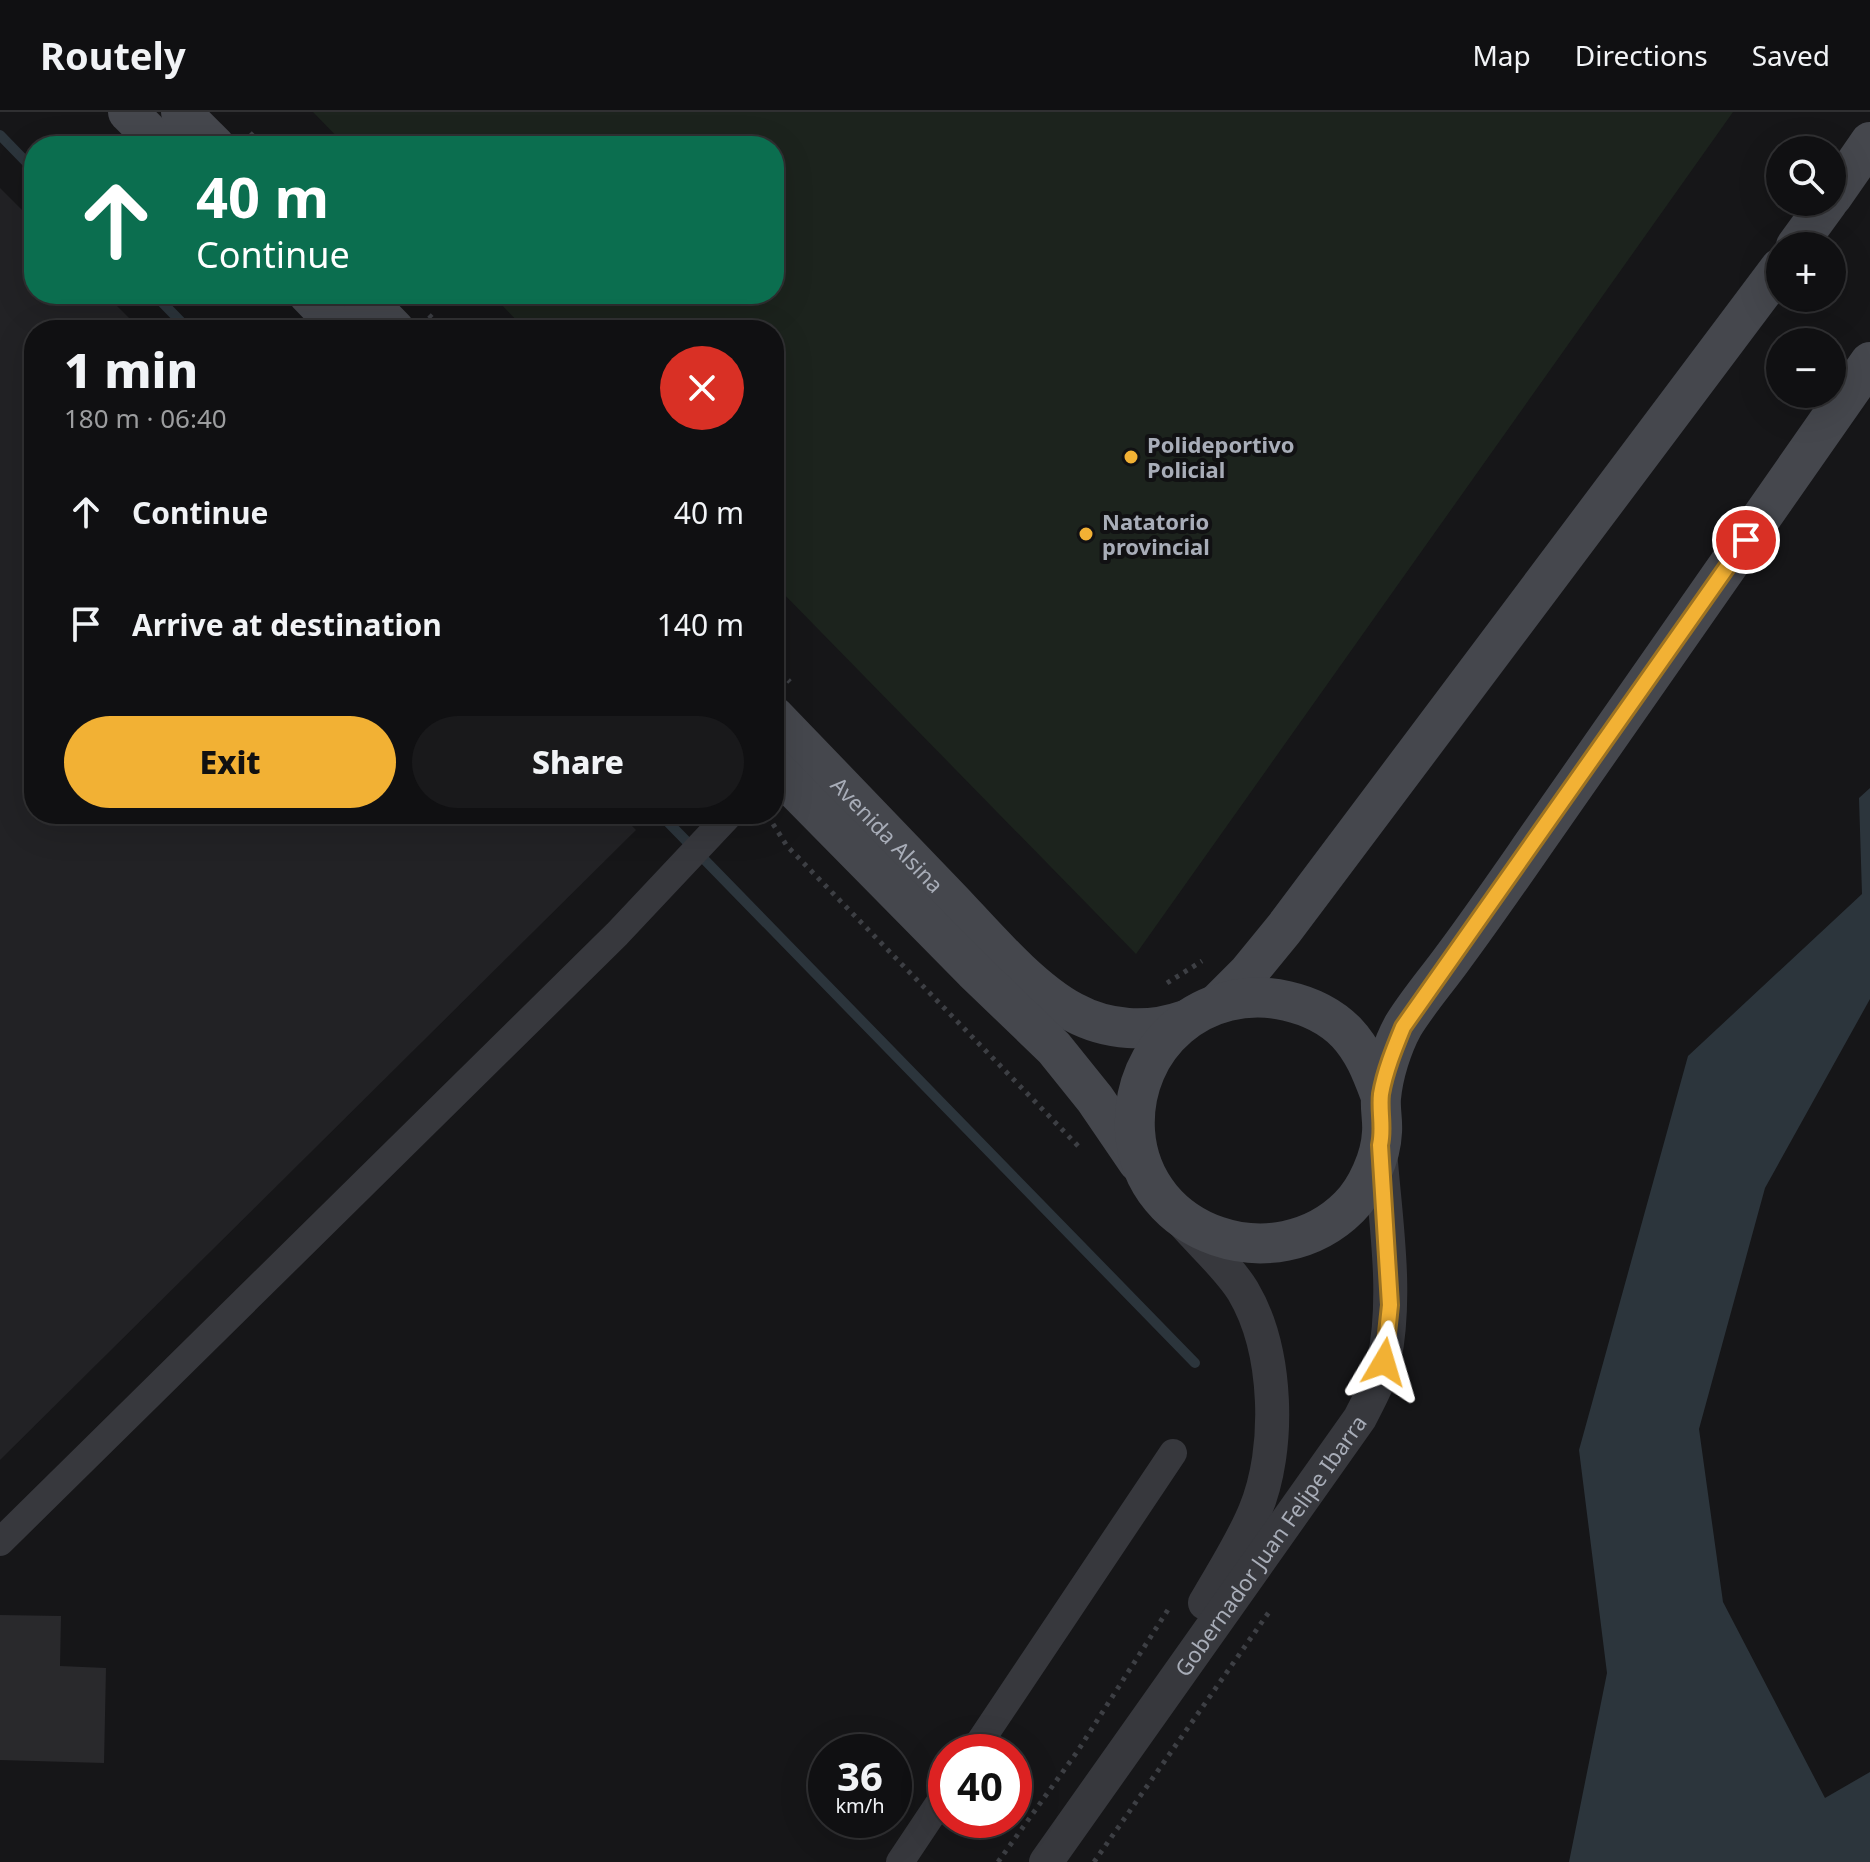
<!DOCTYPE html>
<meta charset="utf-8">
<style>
:root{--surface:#101012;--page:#19191b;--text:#f1f3f6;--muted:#9c9d9f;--line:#303032;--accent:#f2b134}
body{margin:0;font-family:"Noto Sans",sans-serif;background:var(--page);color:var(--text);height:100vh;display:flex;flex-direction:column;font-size:30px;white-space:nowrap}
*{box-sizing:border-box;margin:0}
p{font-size:26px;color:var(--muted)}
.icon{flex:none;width:44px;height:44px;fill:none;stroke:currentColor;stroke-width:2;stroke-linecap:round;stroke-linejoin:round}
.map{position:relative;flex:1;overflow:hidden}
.panel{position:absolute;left:24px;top:208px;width:760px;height:504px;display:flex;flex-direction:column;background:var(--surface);border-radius:32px;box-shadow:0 8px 32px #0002,0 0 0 2px var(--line)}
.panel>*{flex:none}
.top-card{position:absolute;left:24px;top:24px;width:760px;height:168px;border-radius:32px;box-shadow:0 8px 32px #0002,0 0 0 2px var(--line);background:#0b6e4f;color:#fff;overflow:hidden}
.tools{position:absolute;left:1766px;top:24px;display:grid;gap:16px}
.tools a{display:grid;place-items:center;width:80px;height:80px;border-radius:50%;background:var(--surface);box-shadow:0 8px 32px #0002,0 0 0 2px var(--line);font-size:40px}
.speed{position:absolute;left:808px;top:1622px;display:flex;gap:16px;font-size:40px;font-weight:700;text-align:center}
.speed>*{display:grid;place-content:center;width:104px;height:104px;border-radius:50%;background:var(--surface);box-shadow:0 8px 32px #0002,0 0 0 2px var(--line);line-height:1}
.speed small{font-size:20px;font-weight:400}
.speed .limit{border:12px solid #d22;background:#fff;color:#111}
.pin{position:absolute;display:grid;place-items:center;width:68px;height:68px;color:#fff;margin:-34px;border:4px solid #fff;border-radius:50%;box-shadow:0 2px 8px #0007}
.me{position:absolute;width:88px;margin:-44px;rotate:7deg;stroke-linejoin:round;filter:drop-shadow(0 0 6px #0008)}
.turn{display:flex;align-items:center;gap:28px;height:168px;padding:0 40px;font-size:36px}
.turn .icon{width:104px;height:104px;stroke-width:2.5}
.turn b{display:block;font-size:56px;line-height:68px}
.round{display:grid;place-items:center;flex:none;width:84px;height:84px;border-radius:42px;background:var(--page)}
.head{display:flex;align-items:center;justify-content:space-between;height:136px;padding:0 40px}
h1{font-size:48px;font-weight:800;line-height:60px}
.cta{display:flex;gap:16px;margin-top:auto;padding:16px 40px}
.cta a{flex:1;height:92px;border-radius:48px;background:var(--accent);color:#111;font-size:32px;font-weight:800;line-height:92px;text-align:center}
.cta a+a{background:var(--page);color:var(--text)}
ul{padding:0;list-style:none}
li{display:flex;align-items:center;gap:24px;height:112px;padding:0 40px}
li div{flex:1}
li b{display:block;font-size:30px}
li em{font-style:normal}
header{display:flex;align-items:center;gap:48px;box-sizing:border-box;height:112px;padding:0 40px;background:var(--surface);border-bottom:2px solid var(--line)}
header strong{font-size:38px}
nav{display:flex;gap:44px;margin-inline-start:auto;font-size:28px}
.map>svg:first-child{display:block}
</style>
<header>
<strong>Routely</strong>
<nav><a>Map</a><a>Directions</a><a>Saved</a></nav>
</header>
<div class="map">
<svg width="1870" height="1750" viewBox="0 0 1870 1750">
<rect width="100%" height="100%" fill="#161618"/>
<path fill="#222225" d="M0,76L34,110V182H105L141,218H34V702H620L636,718L0,1348Z"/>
<path fill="#1c231d" d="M313,0H1733L1136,842L774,472V218H526L491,182H774V34H346Z"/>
<path fill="#2c353c" d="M1870,676V887L1765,1076L1699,1317L1723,1490L1825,1686L1870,1660V1750H1569L1607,1561L1579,1338L1688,944L1862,782L1859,686Z"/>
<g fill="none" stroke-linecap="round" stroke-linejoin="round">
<path stroke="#2c353c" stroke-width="10" d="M0,23L34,58
M154,182L189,218
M660,702L1195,1251"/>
</g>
<path fill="#29292c" d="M218,702H247L248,712L218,713Z
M0,1503L61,1504L60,1554L106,1556L104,1651L0,1648Z"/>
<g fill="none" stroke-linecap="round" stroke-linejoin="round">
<path stroke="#3d3f44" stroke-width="5" stroke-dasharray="4 6" stroke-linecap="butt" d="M250,21L263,34
M429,203L444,218
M774,554L790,570
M773,712L787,734L1082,1038
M1167,871L1202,849
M998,1750L1077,1640L1171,1493
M1094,1750L1269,1500"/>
<path stroke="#37383d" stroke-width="28" d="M0,1430L617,822L730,702
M973,1640L1173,1341
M900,1750L946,1681"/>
<g stroke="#37383d" stroke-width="34">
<path d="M1183,1110C1201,1131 1229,1156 1243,1179C1278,1238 1281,1337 1255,1399C1242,1431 1222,1461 1205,1491"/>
<path id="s1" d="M1046,1750L1360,1306C1369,1288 1380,1269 1384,1249C1398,1181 1385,1106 1380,1038"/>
</g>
<g stroke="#45474d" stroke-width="40">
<path d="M128,0L162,34"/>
<path d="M181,0L215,34"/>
<path d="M1832,85L1870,30"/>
<path d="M1796,134L1828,90"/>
<path d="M308,182L343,218"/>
<path d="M360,182L395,218"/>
<path id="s2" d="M774,604C834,666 893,728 952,789C986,825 1030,877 1073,900C1108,919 1148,921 1185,908"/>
<path d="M774,656L974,859L1054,936L1095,987L1138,1050"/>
<path d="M1218,891L1248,861L1284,817L1780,156"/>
<path d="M1381,985C1372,961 1364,939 1346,920C1330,904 1309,894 1287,889C1205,870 1130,933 1135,1019C1142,1125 1276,1168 1349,1095C1367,1077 1381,1045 1382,1020C1383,1009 1380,997 1381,986C1383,963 1392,934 1403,914C1417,891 1436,869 1452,847C1484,804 1514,760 1544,717C1653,561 1761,405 1870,250"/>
</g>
</g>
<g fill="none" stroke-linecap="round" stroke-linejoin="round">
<g stroke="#9d7322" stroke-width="20">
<path id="route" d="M1384,1250L1390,1193L1380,1033C1384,1016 1379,999 1381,982C1385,959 1394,937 1403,915L1746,428"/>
</g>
<use href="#route" stroke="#f2b134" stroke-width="14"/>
</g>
<g fill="#f2b134" stroke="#111113" stroke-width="3">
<circle cx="1131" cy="345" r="8"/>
<circle cx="1086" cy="422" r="8"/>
</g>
<g text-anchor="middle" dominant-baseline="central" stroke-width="8" stroke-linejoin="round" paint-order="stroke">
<g font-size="22" font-weight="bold" fill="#a8adb8" stroke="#111113" text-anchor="start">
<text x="1147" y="332">Polideportivo<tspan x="1147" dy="25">Policial</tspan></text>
<text x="1102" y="409">Natatorio<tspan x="1102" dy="25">provincial</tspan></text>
</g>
<g font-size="22" fill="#a8adb8" stroke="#111113">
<text stroke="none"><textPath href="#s2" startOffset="164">Avenida Alsina</textPath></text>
<text stroke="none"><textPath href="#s1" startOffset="388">Gobernador Juan Felipe Ibarra</textPath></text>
</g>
</g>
</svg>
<div class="tools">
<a><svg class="icon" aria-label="search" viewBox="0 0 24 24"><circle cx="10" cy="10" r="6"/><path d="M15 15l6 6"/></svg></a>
<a>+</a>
<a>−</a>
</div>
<div class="speed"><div>36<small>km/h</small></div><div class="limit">40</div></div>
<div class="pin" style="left:1746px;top:428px;background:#d93025"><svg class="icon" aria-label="arrive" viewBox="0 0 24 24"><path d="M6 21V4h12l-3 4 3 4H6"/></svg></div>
<svg class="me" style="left:1384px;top:1250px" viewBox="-20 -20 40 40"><path d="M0-17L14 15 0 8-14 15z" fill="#f2b134" stroke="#fff" stroke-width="4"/></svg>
<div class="top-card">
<div class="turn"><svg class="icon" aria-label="ahead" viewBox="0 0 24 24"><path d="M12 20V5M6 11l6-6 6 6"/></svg><div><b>40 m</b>Continue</div></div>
</div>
<section class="panel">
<div class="head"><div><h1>1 min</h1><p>180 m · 06:40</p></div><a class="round" style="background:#d93025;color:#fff"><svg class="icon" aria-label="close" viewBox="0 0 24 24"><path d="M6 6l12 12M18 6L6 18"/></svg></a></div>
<ul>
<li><svg class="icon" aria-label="ahead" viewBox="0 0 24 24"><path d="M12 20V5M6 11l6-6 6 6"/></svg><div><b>Continue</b></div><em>40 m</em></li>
<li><svg class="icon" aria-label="arrive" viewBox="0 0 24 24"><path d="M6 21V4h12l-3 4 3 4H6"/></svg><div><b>Arrive at destination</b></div><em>140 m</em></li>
</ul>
<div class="cta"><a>Exit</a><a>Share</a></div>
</section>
</div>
